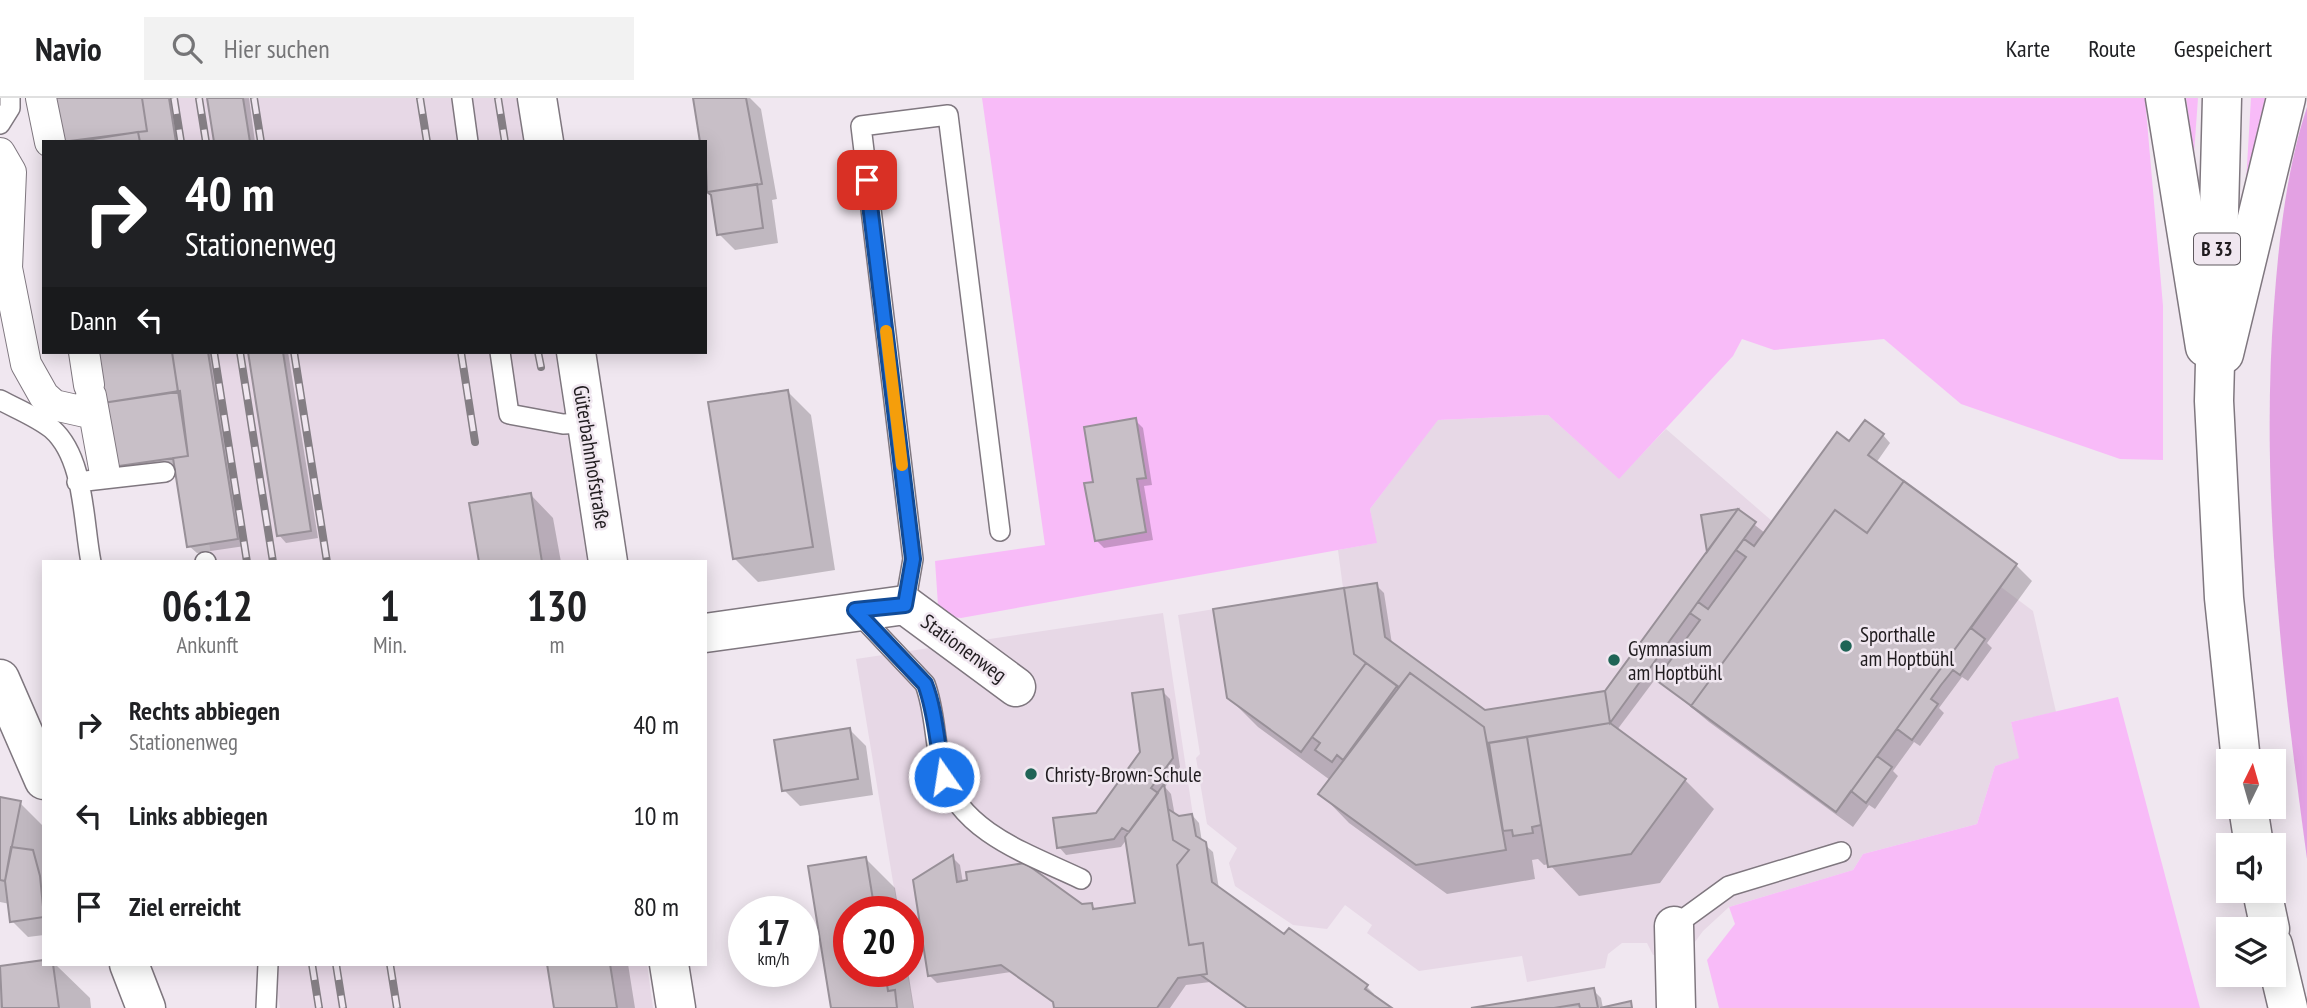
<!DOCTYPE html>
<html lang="de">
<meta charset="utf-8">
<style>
:root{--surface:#fff;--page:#f2f2f2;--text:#202124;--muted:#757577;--line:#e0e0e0}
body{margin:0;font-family:"PT Sans Narrow",sans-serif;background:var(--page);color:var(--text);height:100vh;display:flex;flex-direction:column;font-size:26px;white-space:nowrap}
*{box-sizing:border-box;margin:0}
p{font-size:23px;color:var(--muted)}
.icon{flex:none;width:38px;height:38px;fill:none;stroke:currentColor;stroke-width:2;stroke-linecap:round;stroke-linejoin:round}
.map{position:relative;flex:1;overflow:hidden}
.details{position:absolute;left:42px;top:462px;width:665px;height:406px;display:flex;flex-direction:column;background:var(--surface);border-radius:0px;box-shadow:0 4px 18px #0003}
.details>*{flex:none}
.banner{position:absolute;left:42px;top:42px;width:665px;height:214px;border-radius:0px;box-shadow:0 4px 18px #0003;background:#202124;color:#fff;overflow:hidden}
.needle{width:46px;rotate:5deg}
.tools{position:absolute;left:2216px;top:651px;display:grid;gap:14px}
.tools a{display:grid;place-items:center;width:70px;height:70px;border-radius:0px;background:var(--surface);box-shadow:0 4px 18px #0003;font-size:35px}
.speed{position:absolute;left:728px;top:798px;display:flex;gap:14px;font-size:35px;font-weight:700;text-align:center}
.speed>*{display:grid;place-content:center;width:91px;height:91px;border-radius:50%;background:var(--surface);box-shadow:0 4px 18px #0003;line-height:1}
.speed small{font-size:18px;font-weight:400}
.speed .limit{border:10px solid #d22;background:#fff;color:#111}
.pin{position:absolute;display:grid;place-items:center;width:60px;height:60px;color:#fff;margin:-30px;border-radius:14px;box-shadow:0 4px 10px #0006}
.me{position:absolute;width:77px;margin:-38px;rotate:347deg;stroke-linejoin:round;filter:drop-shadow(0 0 5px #0008)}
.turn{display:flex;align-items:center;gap:24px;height:147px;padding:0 28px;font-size:32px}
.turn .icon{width:91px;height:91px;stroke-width:2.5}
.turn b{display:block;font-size:49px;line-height:60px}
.then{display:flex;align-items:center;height:66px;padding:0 28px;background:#0003;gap:14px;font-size:26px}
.eta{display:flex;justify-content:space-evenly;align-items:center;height:119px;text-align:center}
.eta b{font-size:42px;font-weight:700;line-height:49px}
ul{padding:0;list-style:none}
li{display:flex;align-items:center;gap:21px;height:91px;padding:0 28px}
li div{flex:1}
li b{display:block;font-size:26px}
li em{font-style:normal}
header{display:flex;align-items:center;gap:42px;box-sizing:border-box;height:98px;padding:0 35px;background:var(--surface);border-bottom:2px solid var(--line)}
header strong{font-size:33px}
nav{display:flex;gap:38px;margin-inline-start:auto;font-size:24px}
.search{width:490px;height:63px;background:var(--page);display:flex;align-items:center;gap:18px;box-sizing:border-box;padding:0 24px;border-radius:0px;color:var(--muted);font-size:26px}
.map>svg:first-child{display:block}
</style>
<header>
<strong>Navio</strong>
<div class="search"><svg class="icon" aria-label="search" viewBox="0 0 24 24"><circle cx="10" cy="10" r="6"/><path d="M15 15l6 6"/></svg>Hier suchen</div>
<nav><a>Karte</a><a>Route</a><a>Gespeichert</a></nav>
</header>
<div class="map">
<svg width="2307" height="910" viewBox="0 0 2307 910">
<rect width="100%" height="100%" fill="#f0e7f0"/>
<path fill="#e7d8e6" d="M142,0H518L524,44H148Z
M180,254H555L587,464H212Z
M1548,317L1619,380L1666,331L1772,423L1837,334L1849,343L1865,322L1884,336L1869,357L2017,466L2001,489L2033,513L2056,614L2011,624L2020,660L1995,668L1977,726L1863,756L1853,772L1729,809L1703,833L1689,852L1653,857L1647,845H1622L1608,856L1605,870L1527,884L1522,858L1419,873L1367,835L1372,827L1345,807L1327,831L1293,827L1235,788L1229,765L1237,750L1207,726L1196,660L1200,656L1178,517L1343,490L1338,452L1376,445L1370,411L1437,322Z
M1163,515L1196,738L1212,784L1283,835L1289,830L1368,887L1365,891L1392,910H913L907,873L908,814H898L856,561Z
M273,866H647L653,910H280Z"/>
<path fill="#f8bbf8" d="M982,0H2145L2163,208V362L2120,361L1961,306L1884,241L1774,252L1742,241L1733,258L1619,381L1548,317L1438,322L1370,411L1377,445L961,520L944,518L938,507L935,463L1045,447Z
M2186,0H2198L2194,56Z
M2251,0H2265L2246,84Z
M2118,599L2200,910H1719L1707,862L1735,826L1729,809L1853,772L1863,756L1977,726L1995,668L2019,660L2011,624Z"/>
<path fill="#e3a1e3" d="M2307,9V761C2282,577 2260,393 2274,207C2279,141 2286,73 2307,9Z"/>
<path fill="#0003" d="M57,0H175L182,44H64Z
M209,0H249L255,44H216Z
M707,0H750L761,11L777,101L772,102L778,145L735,152L719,136L705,68Z
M96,254H214L245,448L197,455L189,448L178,377L130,384L114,368Z
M249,254H288L318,440L286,445L279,437Z
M787,293L811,317L835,472L758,484L734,460Z
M1135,322L1143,330L1152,387L1144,388L1153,442L1104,450L1096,442Z
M1883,337L1890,345L1876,365L2016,467L2032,483L1987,545L1992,550L1968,583L1962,579L1939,610L1944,615L1920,648L1914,644L1893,673L1898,678L1875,711L1869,707L1853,729L1709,624L1656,580L1617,632L1685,682L1714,711L1660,785L1579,798L1549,766L1544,767L1538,761L1532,762L1535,781L1447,796L1349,725L1320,695L1330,682L1258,629L1228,599L1376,487L1384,495L1392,546L1484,613L1606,595L1737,413L1765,435L1849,345Z
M530,396L553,420L561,464H481Z
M1162,593L1170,601L1180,669L1165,689L1171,696L1175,718L1192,717L1199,725L1202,744L1213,754L1219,791L1284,838L1366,888L1374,896L1372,898L1389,910H1247L1210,884L1186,887L1170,910H1056L1054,905L1011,874L937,885L929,877L952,759L960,767L963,785L1082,808L1091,807L1097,812L1137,807L1127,741L1121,749L1066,757L1059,749L1097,716L1142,654Z
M850,632L866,648L873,697L800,708L784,692Z
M0,701L20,705L44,729V837L28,839L12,823L10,806L0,804Z
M866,761L895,790L899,814H849V873H908L914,910H832L810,769Z
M44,864L55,866L90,900L91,910H0V870Z
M548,866H628L635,910H556Z
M1593,892L1601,900L1603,910H1482Z"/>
<path fill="#c8bfc7" stroke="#989098" stroke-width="2" d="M55,0H142L147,33L62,44Z
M142,0H169L176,44H140L138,34L147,33Z
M207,0H243L250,44H214Z
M693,0H746L762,86L707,94L705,44H700Z
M138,34L140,44H74Z
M757,86L763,130L717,137L711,97L707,94Z
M94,254H172L178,294L102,305Z
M172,254H208L238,441L187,449L173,360L188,358Z
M248,254H283L311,433L277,438Z
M788,292L813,449L733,461L708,304Z
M180,293L188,358L112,369L102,305Z
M1136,320L1146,380L1137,381L1146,434L1095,443L1084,385L1093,384L1084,329Z
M1865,322L1884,336L1868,357L2017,466L1971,530L1985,541L1960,577L1953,572L1941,587L1931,601L1938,606L1912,642L1897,631L1877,658L1892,669L1866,705L1851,693L1836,714L1656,582L1700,522L1690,515L1698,504L1708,511L1746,459L1736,452L1744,441L1754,448L1837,334L1849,343Z
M1904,383L2017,466L1836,714L1691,608L1835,412L1867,435Z
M531,395L542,464H479L469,405Z
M1738,411L1756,424L1610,625L1605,593Z
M1738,411L1707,454L1701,417Z
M1377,485L1385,539L1485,612L1605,593L1610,625L1487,645L1484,629L1410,575L1399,589L1354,556L1344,490Z
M1344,490L1354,556L1366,565L1301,654L1227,600L1213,511Z
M1366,565L1397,588L1343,662L1337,657L1332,664L1315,652L1320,645L1312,639Z
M1410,575L1484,629L1506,752L1416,767L1318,696Z
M1163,591L1173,660L1151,690L1158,695L1129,734L1122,730L1114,741L1057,750L1053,720L1096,715L1140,654L1132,595Z
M1610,625L1686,681L1631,756L1548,769L1527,639Z
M850,630L858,681L782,693L774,642Z
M1527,639L1541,727L1532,729L1533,735L1513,738L1512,732L1503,733L1489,645Z
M1164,686L1173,742L1189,752L1177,767L1189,847L1203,845L1207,876L1178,880L1157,910H1054L1053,904L1001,867L928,878L913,782L953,757L957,784L967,782L966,774L1025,765L1082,806L1092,805L1093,811L1135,805L1125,739Z
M0,699L21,703L5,783L0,782Z
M1168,711L1179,718L1192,716L1196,738L1206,744L1212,784L1284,836L1289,830L1368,887L1365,891L1392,910H1247L1201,877L1207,876L1203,845L1189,847L1177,767L1189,752L1173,742Z
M11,749L33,752L40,778L44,819L10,824L5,783Z
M866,759L875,814H849V873H885L888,893L895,892L897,910H831L808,768Z
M44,862V866H53L59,910H2L0,868Z
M547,866H610L617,910H554Z
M1594,890L1598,910H1580L1579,906L1554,910H1471Z
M1631,903L1632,910H1600Z"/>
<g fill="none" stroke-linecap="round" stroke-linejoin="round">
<g stroke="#7f777f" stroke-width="22">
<path id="service" d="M462,0L468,44
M0,26L10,10V0
M500,254L509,316L563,326L587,325
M0,302C17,311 37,319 52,331C85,360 83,424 91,464
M77,384L165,374
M205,464H206
M905,507L913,461L861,28L948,17L1000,433
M856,513L925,586C936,615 934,646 943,676C961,735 1031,757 1081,781
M1674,828L1729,788L1841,754
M266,910L268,866"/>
</g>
<g stroke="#7f777f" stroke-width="32">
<path id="pedestrian" d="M41,0L50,44
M0,55L11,74L7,170L26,266L44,298L54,307L94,316
M84,254L89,287
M91,298L104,370"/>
</g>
<g stroke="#7f777f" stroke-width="41">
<path id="minor" d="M537,0L544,44
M576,254L608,464
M705,535L905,507L1016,589
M1674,828L1676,910
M669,866L676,910"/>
</g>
<g stroke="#7f777f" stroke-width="41">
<path id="tertiary" d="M0,581L44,682
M129,866L146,910"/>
</g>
<g stroke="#7f777f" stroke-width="41">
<path id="secondary" d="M2165,0L2205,249
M2224,256L2286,0"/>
</g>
<g stroke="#7f777f" stroke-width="41">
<path id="primary" d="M2222,0L2214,303L2224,500L2241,663
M2248,709L2254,747
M2262,793L2270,831
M2273,847L2288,910"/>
</g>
<use href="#service" stroke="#fff" stroke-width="19"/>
<use href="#pedestrian" stroke="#fff" stroke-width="30"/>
<use href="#minor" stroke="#fff" stroke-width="38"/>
<use href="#tertiary" stroke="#fff" stroke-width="38"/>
<use href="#secondary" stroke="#fff" stroke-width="38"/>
<use href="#primary" stroke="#fff" stroke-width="38"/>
<g stroke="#847e84" stroke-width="8">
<path id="rail" d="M174,0L181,44
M199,0L206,44
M254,0L261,44
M420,0L427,44
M498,0L505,44
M214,254L247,464
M240,254L273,464
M294,254L327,464
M461,254L475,344
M538,254L541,269
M312,866L319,910
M336,866L343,910
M390,866L397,910"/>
</g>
<use href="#rail" stroke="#f0e7f0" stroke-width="5" stroke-dasharray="16" stroke-linecap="butt"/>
</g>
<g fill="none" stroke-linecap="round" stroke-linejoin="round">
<g stroke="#114b97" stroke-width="18">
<path id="route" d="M867,82L913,461L905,507L855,512L925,586C936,614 937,649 944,679"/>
</g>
<use href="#route" stroke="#1a73e8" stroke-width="12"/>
<path stroke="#f59e0b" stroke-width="12" d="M886,233L902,367"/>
</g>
<g fill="#1f6456" stroke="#f0e7f0" stroke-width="2.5">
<circle cx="1846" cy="548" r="7"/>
<circle cx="1614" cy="562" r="7"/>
<circle cx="1031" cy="676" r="7"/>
</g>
<g text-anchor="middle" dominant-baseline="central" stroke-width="5" stroke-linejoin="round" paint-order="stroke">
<rect fill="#f0e7f0" stroke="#5e595e" stroke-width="2" x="2194" y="135.5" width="46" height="31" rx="5"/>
<g font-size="19" font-weight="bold" fill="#201c1f">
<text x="2217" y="151">B 33</text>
</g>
<g font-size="21" fill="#201c1f" stroke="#f0e7f0">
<text transform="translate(592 359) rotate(81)">Güterbahnhofstraße</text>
<text transform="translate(964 550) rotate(36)">Stationenweg</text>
</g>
<g font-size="21" fill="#201c1f" stroke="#f0e7f0" text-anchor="start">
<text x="1860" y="536">Sporthalle<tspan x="1860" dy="24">am Hoptbühl</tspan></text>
<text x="1628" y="550">Gymnasium<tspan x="1628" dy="24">am Hoptbühl</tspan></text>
<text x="1045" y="676">Christy-Brown-Schule</text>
</g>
</g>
</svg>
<div class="tools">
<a><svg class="needle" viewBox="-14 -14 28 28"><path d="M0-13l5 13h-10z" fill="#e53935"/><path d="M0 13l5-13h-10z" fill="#757577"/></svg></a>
<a><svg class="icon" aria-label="sound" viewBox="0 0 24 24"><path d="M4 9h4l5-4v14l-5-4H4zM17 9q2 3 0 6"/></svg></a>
<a><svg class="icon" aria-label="layers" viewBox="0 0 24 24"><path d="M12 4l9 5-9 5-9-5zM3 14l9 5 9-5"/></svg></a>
</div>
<div class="speed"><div>17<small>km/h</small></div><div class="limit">20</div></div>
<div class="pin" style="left:867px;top:82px;background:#d93025"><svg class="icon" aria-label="arrive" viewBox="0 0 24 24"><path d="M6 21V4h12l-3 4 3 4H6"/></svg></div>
<svg class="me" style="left:944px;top:679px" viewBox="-20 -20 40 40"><circle r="17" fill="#1a73e8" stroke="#fff" stroke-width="3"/><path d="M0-11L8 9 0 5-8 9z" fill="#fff"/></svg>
<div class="banner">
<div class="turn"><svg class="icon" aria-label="right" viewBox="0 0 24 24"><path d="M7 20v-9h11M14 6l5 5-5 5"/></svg><div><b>40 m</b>Stationenweg</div></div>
<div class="then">Dann<svg class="icon" aria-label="left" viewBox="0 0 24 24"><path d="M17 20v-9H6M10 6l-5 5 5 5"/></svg></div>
</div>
<section class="details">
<div class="eta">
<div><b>06:12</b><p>Ankunft</p></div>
<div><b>1</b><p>Min.</p></div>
<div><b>130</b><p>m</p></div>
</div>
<ul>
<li><svg class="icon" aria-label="right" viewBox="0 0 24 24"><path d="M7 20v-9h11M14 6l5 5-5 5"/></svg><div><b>Rechts abbiegen</b><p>Stationenweg</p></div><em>40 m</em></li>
<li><svg class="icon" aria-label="left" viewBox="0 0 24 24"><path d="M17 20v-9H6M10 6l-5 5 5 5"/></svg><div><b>Links abbiegen</b></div><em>10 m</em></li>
<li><svg class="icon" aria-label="arrive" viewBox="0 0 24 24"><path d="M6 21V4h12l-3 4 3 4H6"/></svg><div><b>Ziel erreicht</b></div><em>80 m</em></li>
</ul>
</section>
</div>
